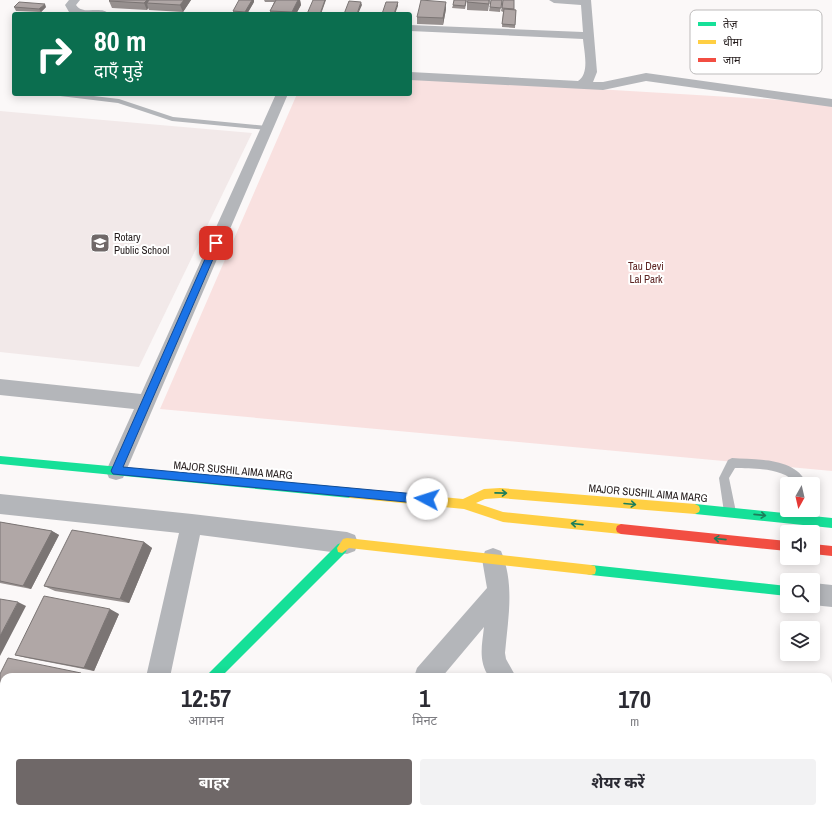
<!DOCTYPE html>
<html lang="hi">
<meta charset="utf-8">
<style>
:root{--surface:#fff;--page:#f2f2f3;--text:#2b2b33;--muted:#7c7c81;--accent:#6f6868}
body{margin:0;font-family:"Archivo Narrow","Noto Sans Devanagari",sans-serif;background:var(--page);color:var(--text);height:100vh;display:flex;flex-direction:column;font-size:15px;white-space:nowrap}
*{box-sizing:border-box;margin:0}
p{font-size:13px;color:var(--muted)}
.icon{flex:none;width:22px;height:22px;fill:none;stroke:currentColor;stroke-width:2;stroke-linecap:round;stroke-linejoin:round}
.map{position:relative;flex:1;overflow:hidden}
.sheet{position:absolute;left:0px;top:673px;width:832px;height:140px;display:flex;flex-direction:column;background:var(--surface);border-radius:12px 12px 0 0;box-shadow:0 2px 10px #0003}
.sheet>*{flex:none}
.guide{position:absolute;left:12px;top:12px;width:400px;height:84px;border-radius:4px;box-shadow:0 2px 10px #0003;background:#0b6e4f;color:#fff;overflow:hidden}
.needle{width:26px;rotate:188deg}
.fabs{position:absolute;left:780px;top:477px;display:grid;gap:8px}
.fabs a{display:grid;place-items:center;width:40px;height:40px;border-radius:4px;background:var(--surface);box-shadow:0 2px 10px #0003;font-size:20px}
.pin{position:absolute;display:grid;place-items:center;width:34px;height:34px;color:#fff;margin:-17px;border-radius:8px;box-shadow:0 2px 6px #0006}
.me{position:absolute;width:44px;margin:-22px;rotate:275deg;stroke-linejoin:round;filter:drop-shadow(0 0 3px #0008)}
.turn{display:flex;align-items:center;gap:14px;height:84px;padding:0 16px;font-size:18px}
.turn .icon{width:52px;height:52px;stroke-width:2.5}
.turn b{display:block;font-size:28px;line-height:34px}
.eta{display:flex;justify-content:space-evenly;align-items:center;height:68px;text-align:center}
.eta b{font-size:24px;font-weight:700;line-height:28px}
.primary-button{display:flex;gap:8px;margin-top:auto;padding:8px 16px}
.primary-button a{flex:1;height:46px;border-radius:4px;background:var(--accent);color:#fff;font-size:16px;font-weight:700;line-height:46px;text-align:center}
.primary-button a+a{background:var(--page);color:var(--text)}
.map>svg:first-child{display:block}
</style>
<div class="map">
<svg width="832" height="813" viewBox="0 0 832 813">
<rect width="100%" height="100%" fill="#fbf8f8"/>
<path fill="#f2e9e9" d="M0,111L252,133L139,367L0,352Z"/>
<path fill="#f9e1e0" d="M410,78L832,103V471L160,409L297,94H410Z"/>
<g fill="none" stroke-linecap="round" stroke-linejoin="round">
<path fill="#b4b6ba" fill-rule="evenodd" d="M57,94H77L119,99L173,117L267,126L270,128L267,130L172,121L118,103L60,96Z
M732,458C756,460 795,457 807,484H796C784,467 753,469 735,468L729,478L736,512L734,516L730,517L726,516L724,512L719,478L728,460Z"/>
<path fill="#b4b6ba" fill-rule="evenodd" d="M69,0H80L76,5C83,16 101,5 109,14H73L69,12L65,5Z
M549,0H591L597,72L593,82H603L646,73L832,99V107L646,81L603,90L410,80V72L578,81C590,74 584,51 583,39L410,31V25L583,32L581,5L554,3Z
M276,94H288L126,471L123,478L116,480L109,478L106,471L134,409L0,395V379L141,394Z
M0,494L192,514L347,532L355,535L358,543L355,551L347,554L200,535L170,677H146L179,533L0,514Z
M493,548L501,551C515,584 508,619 505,653L506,659L516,677H489C478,661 482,645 484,627L442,677H414L417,668L487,588L482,559L485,551Z
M813,583L832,585V607L813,605Z
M71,809H100L98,813H69Z
M174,809H203L205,813H176Z"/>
<path fill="#16e098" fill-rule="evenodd" d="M0,456L350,488L353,490L355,493L353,496L350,498L0,464Z
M695,504L832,518V528L695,514L691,512L690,509L691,506Z
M342,543L346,544L347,548L346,552L221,677H207L209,673L338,544Z
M591,565L787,586V596L591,575L587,574L586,570L587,566Z"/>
<path fill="#ffcf43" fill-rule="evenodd" d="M350,488L463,499L484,489L500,488L695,504L699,506L700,509L699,512L695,514L500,498L485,499L476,503L503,512L621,524L625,526L626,529L625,532L621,534L503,522L464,509L350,498L347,496L345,493L347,490Z
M347,538L591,565L595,566L596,570L595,574L591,575L349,548L342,553L338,552L337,548L343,539Z"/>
<path fill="#f24e42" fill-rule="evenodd" d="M621,524L787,541V551L621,534L617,532L616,529L617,526Z
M813,544L832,546V556L813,554Z"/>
</g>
<path fill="#97908f" d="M110,0H191L183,12L149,10L148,8L147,10L112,8L109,1Z
M264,0H300L301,5L296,14H270V11L274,2H265Z
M467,0L465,9L452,8L453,5Z
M490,0L488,11L467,10V2Z
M491,0H502L500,12L489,11Z
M503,0H514V9L516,10L515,28L502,27L503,12L501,11Z
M254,2L247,14H233V11Z
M14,7H46L41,12L16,11Z
M446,9L443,25L417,24V17Z
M0,522L52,531L59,535L31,589L0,583Z
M144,542L152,548L129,603L55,591L44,586Z
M119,614L94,671L27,658L15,655Z
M0,741L4,742V809H37L36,813H0Z"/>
<path fill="#7b7574" d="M147,0H154L147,3L148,8L147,10L144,3Z
M184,0H191L183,12L180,5Z
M252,0H254V2L247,14H246L245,12Z
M298,0H300L301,5L296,14H293L292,12Z
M325,0H326L321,14H320Z
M361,2L362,5L358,14H357Z
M398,2V6L395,14H394Z
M446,2V9L443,25V18Z
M45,4L46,7L41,12L39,9Z
M52,531L59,535L31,589L23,586Z
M144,542L152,548L129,603L120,599Z
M18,602L26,606L0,656V636Z
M110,609L119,614L94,671L84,668Z
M81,673L92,676L91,677H80Z
M24,809H37L36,813H23Z
M139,809H146L149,813H141Z
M368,809H372L375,813H372Z"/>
<path fill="#b0a7a6" stroke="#7b7574" d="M110,0H147L144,3L109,1Z
M149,0H184L180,5L147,3Z
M239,0H252L245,12L233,11Z
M276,0H298L292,12L270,11Z
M313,0H325L320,14H307Z
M421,0L446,2L443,18L417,17Z
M454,0H466L465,6L453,5Z
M468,0H489V4L467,2Z
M491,0H502L501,8L490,7Z
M503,0H514V9L502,8Z
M349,1L361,2L357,14H344Z
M19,2L45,4L39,9L14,7Z
M386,2H398L394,14H382Z
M504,9L516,10L515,25L502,24Z
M0,522L52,531L23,586L0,581Z
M72,530L144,542L120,599L44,586Z
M44,596L110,609L84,668L15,655Z
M0,599L18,602L0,636Z
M8,658L81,673L80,677H4V732L0,731V674Z
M0,743L4,744V809H24L23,813H0Z
M134,809H139L141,813H130Z
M288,809H322L319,813H291Z
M329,809H368L372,813H326Z"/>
<defs><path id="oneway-shaft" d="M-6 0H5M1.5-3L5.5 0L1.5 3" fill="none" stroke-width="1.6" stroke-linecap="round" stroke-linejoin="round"/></defs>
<g stroke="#1c7e5a">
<use href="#oneway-shaft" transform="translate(501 493) rotate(1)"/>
<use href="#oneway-shaft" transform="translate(630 504) rotate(5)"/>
<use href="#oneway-shaft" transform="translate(760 515) rotate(6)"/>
<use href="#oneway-shaft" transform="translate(577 524) rotate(-174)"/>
<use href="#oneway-shaft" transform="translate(720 539) rotate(-174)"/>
</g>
<path fill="#1a73e8" stroke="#114b97" d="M213,241H216L220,243L123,467L427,495L431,496L432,499L431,503L427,504L113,474L111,471Z"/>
<defs>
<g id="school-square" transform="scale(1)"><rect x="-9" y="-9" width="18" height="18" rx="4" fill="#6f6868" stroke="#fff"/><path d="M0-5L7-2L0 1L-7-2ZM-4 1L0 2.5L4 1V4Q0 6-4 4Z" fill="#fff"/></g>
</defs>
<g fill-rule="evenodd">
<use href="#school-square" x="100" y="243"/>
</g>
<g text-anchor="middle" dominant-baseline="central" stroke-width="4" stroke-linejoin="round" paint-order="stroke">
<g font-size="11" fill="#231b1b" stroke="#fff" text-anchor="start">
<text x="114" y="237">Rotary<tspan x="114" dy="13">Public School</tspan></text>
</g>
<g font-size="11" fill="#5d2423" stroke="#fff">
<text x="646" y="266">Tau Devi<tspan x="646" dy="13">Lal Park</tspan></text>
</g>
<g font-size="11" fill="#231b1b" stroke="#fff">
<text transform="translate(233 470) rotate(5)">MAJOR SUSHIL AIMA MARG</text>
<text transform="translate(648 493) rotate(5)">MAJOR SUSHIL AIMA MARG</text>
</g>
</g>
<rect x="690" y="10" width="132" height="64" rx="6" fill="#fff" stroke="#bdbbbb" stroke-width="1"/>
<rect x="698" y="22" width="18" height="4" fill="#16e098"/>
<rect x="698" y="40" width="18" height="4" fill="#ffcf43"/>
<rect x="698" y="58" width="18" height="4" fill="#f24e42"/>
<g font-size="11" fill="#231b1b">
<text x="723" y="28">तेज़</text>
<text x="723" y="46">धीमा</text>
<text x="723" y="64">जाम</text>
</g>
</svg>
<div class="fabs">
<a><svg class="needle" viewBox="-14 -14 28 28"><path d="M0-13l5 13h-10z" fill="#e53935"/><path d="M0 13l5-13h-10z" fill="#7c7c81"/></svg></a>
<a><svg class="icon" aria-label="sound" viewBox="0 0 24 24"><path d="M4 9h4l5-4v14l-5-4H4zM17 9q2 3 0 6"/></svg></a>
<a><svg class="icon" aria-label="search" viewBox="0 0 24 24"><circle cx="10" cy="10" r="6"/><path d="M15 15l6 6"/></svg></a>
<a><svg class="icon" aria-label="layers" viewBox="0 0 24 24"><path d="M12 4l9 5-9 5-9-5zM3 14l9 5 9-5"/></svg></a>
</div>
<div class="pin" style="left:216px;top:243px;background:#d93025"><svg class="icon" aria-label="arrive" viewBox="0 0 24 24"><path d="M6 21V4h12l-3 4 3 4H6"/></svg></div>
<svg class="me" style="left:427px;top:499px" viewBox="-20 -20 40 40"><circle r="19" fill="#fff"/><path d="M0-13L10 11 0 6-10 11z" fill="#1a73e8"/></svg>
<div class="guide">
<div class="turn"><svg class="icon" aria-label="right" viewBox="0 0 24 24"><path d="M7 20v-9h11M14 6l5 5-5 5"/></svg><div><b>80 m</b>दाएँ मुड़ें</div></div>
</div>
<section class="sheet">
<div class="eta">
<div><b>12:57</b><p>आगमन</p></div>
<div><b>1</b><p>मिनट</p></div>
<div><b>170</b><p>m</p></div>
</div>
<div class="primary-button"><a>बाहर</a><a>शेयर करें</a></div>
</section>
</div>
